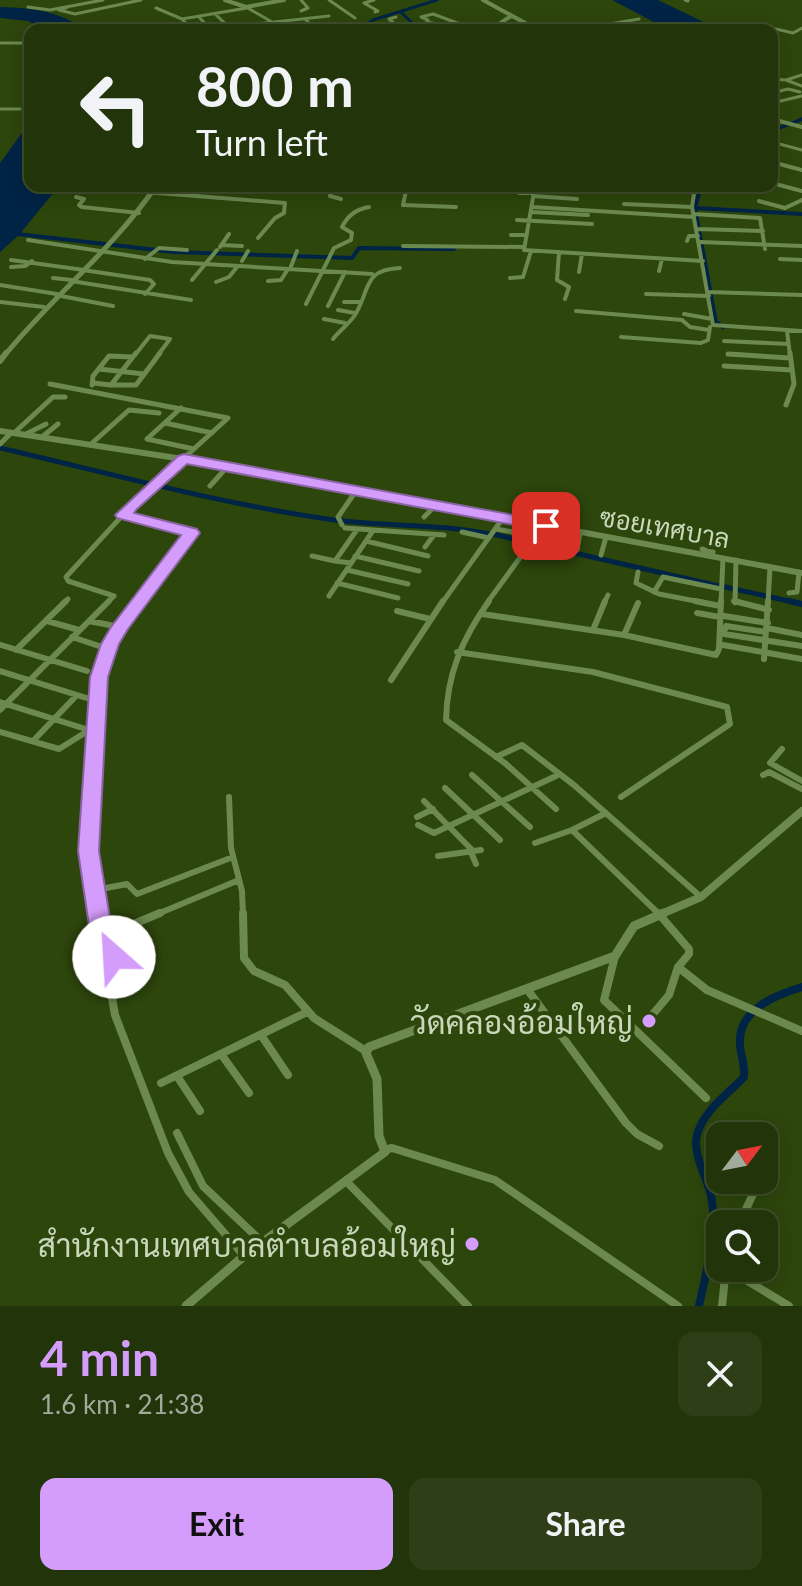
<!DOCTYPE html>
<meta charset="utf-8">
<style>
:root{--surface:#223409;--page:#2e3f17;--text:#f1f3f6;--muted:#a2aa9c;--line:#3f4f2a;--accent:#d49cfb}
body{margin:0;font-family:Lato,Sarabun,sans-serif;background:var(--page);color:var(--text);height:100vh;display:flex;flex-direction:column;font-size:30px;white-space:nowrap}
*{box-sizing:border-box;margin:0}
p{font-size:26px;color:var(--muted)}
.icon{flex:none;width:44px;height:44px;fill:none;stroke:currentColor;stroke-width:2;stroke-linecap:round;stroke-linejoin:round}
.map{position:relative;height:1306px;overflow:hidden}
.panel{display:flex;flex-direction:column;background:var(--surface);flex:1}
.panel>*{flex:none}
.banner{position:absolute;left:24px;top:24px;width:754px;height:168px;border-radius:16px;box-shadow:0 4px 20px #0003,0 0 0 2px var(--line);background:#223409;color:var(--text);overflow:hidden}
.needle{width:52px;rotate:58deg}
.fabs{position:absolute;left:706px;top:1122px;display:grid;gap:16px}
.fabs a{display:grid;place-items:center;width:72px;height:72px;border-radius:16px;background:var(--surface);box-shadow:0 4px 20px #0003,0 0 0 2px var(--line);font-size:40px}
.pin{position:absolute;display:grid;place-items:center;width:68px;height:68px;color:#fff;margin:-34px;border-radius:16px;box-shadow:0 4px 12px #0006}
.me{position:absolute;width:88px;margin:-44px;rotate:334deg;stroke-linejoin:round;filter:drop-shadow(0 0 6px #0008)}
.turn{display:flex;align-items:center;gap:28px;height:168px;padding:0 40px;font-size:36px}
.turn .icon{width:104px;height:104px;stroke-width:2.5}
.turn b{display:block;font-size:56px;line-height:68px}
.round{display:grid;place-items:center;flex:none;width:84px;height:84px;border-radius:16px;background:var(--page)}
.head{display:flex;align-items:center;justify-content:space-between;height:136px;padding:0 40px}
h1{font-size:48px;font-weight:700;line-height:60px;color:var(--accent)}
.cta{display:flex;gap:16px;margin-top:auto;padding:16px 40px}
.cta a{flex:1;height:92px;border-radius:16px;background:var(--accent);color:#111;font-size:32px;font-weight:700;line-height:92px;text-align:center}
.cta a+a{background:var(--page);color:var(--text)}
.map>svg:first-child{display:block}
</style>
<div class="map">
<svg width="802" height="1306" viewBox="0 0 802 1306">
<rect width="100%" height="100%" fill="#2d460c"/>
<path fill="#002446" d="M612,0H658L720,30H669Z
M0,7C33,8 59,11 86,30H45L28,21L0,18Z
M30,122V186H59L19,235L0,252V163Z"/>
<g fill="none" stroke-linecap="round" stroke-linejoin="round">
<path stroke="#002446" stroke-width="3" d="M402,13L419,30
M360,30L373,20L437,0
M772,131L792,123"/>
<path stroke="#002446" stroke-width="4" d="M701,186L695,208L716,322L723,327
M695,208L802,214
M0,232L174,252L352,258L359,248L454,249"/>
<path stroke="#002446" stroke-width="5" d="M0,448C108,473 217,503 327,519C381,527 436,523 490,534
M493,534L530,543
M535,544L719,586
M725,587L798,603"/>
<path stroke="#002446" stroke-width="6" d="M789,601L802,604"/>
<path stroke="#002446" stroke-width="8" d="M699,1306C706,1272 717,1236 712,1201C709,1179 692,1157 697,1135C703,1111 728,1094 744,1077C745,1065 741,1056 740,1045C737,1010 775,995 802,987"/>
<path fill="#002446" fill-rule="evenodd" d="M802,117V121L792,125L789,123Z"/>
<path stroke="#6c8950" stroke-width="3" d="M301,0L308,8L301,11
M329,0L355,18
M374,0L364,3L378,11L375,12
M685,0L688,1
M28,7L50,10L103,0
M68,7L59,10L75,14L141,0
M246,7L272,22L275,30
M156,8L182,19L247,8
M215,14L229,27L329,16
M199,17L210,29
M396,17L389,19L402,30
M182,19L192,30
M306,20L315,28L306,30
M428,20L421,17L433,14L476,30
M427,22L442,25L455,22
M759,25L793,33L802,28
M430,28L435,30
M574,30L639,19
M0,43H30
M772,79L786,80L802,75
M786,80L802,86
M772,93L788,89L800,92
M772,103L802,96
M0,109H20
M772,142L802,150"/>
<path stroke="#6c8950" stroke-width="4" d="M772,162L802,170
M772,183L802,191
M333,186L330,196L341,199
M407,186L403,205L456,207
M535,186L524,250L703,261
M640,186L694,192
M695,186L692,207L713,325L802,331
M82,187L285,203L284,213L275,218L258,238
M519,193H534
M533,196L577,199
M76,197L84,199L79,205L82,207L139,213
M759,201L785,208L802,200
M624,204L692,207
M532,207L694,217
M531,212L588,215
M694,214L760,218L765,249
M517,220L592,224
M697,229L763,231
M511,235H527
M28,240L172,262L372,274
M687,241L689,236H698
M700,242L802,246
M221,245L242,246
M403,246L524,247
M220,247L229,234
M559,252L557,280L569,287L565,299
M145,259L159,248L187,250
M780,259L802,260
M11,260L84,270
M242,261L248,251
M11,267L25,266L32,261
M290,269L297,251
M83,270L150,280L154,284L145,294
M659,271L662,259
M579,272L582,254
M53,278L72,280
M510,278L523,277L531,251
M192,280L217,250
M71,281L191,300
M268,281L281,280L288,269
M216,282L229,277L237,267
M0,285L57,294
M708,292L802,295
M646,294L709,296
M56,295L113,306
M0,302L44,307
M344,302H359
M306,304L334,248L351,240L352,233L342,227C348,215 356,209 369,207
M328,306L345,272
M338,310L355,313
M576,311L682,320L690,327L709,330
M684,314L712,319
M324,319L345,323
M787,331L790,355
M621,337L701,343L708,340L710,327
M333,339C340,330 349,324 355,315C371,289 362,270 400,268
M724,341L788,344
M728,354L746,355
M135,355L150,336L170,339L158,355"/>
<path stroke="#6c8950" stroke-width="5" d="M728,354L790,358
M724,366L792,370
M99,369L144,374
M93,383L111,385
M50,384L228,418L131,506L66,577L68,581L114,596L107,603
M92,385L93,376L109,356L132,357
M111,385H136L160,353
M111,385L136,353
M786,405L794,384L790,353
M181,408L147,439L194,449
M165,423L212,433
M14,433L53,397H65
M24,435L46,424
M42,437L58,424
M0,444L11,433
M91,444L129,410L159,413
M210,486L227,467
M123,515L192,533L138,603
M424,517L436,505
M342,525L338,517L356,491
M345,528L444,535
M496,529L536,536
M462,532L489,538
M366,541L428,556
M425,547L434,535
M702,549L713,552
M577,550L580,533
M601,555L606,537
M312,556L335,561
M355,556L419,571
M351,563L335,561L356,531
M347,570L408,584
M638,572L636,583L659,594L706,603
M337,583L398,598
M654,592L663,577L721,589
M789,593L797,592L799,572
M329,596L372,532
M64,603L68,599
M442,603L503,518
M487,603L543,526
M604,603L608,595
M721,603L723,558
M735,603L736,560
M768,603L770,567"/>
<path stroke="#6c8950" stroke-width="6" d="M489,601C462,639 447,674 446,720L506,764L556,809
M695,601L720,606
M734,601L769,610
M397,611L430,619
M697,613L720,617
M482,614L624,635L716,655L719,649L721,601
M724,616L768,623
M47,621L79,630
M89,621L120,627
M767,628L802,635
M593,630L605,601
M724,632L726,626L766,632
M724,634L802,646
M624,635L638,603
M72,637L108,649
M1,645L87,671
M723,645L802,659
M16,650L66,601
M457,652L593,672L727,707L730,724L621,797
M764,659L768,601
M0,671L77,695
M391,680L443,601
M0,702L89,730
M0,710L109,601
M0,732L59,749L83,734
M33,741L77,695L93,700
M782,749L770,763L802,781
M496,757L522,745L574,785L701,897
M472,775L530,827
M763,775L769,772L802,789
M445,788L500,840
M229,797L231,848L242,891L243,915
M424,801L473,851
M417,817L433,809
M418,825L434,833L556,776
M572,830L606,813
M535,843L572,830L660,915
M471,852L476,864
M438,856L481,850
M106,888L127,884L137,894L233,857
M98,915L88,851V827L99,677L110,644L140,601
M155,915L239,880"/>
<path stroke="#6c8950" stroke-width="8" d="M97,913L115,1015L168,1153L189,1192L244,1256
M243,913L244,958L254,971L285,985L314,1018L366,1051
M658,913L689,949V954L678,967L707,990L802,1031
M615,956L604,1000L706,1098
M105,960L116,956L117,931L160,913
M527,989L626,1123L637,1134L659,1146
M653,1014L669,995L678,967
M261,1035L288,1075
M221,1054L249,1093
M177,1076L200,1111
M161,1083L307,1012
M177,1133L203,1186L263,1243
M384,1150L392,1148L495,1180L678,1306
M346,1181L468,1306
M739,1224L755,1190
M726,1268L789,1306
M722,1306L726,1268"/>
<path stroke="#6c8950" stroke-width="4" d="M225,0L246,7L284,0
M483,0L538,30
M490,30L511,16
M772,119L802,127"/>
<path stroke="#6c8950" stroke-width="5" d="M5,355C53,296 113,249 156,186"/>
<path stroke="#6c8950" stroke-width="6" d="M0,361L6,353
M0,431L209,463L802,573"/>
<path stroke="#6c8950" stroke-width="8" d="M659,915L701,897L802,811"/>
<path stroke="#6c8950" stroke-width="9" d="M186,1306L244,1256L385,1152L379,1136L377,1079L366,1053L369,1047L615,956L634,926L664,913"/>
</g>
<path fill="#d49cfb" stroke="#8a65a3" stroke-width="2" d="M184,454L546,521L555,526L546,531L187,464L137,509L134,513L197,529L200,533L128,629L119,644L108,677L99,851L115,949L122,951L125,957L122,964L105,968L97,966L94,960L78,851L90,677L101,644L111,627L181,535L117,518L115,515L178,456Z"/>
<g fill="#d49cfb" stroke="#2d460c" stroke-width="3">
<circle cx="649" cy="1021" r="8"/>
<circle cx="472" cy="1244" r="8"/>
</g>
<g text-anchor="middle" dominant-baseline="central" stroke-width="8" stroke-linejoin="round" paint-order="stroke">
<g font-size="26" fill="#c8d8ba" stroke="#2d460c">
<text transform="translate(665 527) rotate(10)">ซอยเทศบาล</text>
</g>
<g font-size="32" fill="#c8d8ba" stroke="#2d460c" text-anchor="end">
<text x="633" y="1021">วัดคลองอ้อมใหญ่</text>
<text x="456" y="1244">สำนักงานเทศบาลตำบลอ้อมใหญ่</text>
</g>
</g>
</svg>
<div class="fabs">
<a><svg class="needle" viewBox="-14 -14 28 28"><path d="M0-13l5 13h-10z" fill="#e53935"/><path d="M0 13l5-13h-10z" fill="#a2aa9c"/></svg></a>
<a><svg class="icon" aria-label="search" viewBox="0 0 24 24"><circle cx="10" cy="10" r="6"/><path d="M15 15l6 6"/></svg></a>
</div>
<div class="pin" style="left:546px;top:526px;background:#d93025"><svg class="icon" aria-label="arrive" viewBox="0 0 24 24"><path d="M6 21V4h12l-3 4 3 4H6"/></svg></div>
<svg class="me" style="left:114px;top:957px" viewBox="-20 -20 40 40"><circle r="19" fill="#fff"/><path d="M0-13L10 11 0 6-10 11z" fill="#d49cfb"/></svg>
<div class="banner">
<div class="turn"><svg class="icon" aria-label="left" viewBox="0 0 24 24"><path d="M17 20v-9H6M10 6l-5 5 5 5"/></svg><div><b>800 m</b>Turn left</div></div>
</div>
</div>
<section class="panel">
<div class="head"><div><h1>4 min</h1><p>1.6 km · 21:38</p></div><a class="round"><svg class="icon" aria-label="close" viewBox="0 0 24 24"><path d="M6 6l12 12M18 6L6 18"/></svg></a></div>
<div class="cta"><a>Exit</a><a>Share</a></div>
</section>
